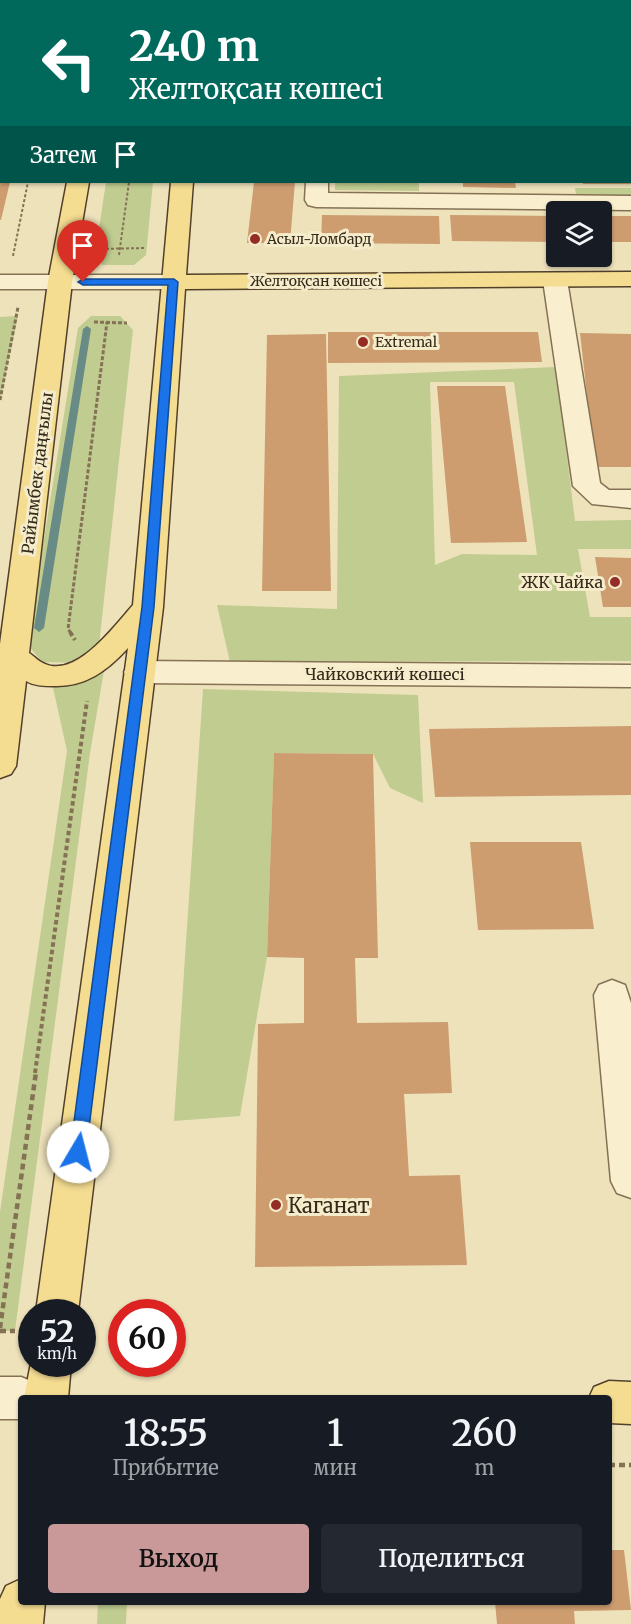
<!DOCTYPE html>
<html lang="ru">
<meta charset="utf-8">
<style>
:root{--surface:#171b24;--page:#242831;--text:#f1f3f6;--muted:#9ea1a6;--accent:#c89998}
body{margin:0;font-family:Merriweather,serif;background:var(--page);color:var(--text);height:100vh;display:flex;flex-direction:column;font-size:22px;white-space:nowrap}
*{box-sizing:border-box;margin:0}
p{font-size:20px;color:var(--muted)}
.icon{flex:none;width:33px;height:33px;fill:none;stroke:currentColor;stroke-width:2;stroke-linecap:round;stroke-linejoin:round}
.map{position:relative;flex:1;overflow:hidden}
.panel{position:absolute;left:18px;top:1395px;width:594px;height:210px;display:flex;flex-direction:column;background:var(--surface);border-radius:6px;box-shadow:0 2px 4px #0004}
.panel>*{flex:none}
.guide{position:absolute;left:0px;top:0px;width:632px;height:183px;box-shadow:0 2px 4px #0004;background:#00695c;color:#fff;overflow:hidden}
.tools{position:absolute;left:546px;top:201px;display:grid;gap:12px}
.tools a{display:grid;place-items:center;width:66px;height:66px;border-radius:6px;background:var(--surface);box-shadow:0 2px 4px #0004;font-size:30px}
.speed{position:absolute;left:18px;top:1299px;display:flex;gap:12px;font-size:30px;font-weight:700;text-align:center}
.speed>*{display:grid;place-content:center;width:78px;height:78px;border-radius:50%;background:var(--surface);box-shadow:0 2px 4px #0004;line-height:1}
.speed small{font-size:15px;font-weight:400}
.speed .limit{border:9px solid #d22;background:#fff;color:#111}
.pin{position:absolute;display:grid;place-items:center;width:51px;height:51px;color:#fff;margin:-62px -26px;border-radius:50% 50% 50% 0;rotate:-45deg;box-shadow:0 0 6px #0007}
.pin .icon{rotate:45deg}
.me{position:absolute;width:66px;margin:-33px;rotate:8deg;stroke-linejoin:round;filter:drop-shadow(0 0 4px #0008)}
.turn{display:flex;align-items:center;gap:21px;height:126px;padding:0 30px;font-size:27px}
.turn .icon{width:78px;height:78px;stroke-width:2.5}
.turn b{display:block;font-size:42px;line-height:51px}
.then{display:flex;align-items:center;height:57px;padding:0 30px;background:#0003;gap:12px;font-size:22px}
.eta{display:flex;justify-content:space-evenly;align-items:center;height:102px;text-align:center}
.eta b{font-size:36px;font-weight:600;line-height:42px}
.primary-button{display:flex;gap:12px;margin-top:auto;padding:12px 30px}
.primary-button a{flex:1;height:69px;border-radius:6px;background:var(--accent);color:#111;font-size:24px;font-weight:600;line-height:69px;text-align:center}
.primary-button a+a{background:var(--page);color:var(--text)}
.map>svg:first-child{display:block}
</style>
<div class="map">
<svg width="631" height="1624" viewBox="0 0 631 1624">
<rect width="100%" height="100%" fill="#eee2bb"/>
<path fill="#c0cc90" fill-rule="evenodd" d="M106,182H153L146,255L134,265H102L96,249Z
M335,182H419V191L335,190Z
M575,188H631V200H577Z
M18,316L0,400V317Z
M91,316H120L133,330L99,646L82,663L42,662L27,644L78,328Z
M556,367L575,521L631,520V549H578L590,617H631V661L230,662L217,605L337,609L339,376ZM430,382H514L537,555L462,554L435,565Z
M106,659L90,753L15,1331H0V1212L67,751L52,683C83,687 87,683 106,659Z
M203,689L418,695L423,803L390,788L373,754L274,753L267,957L240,1116L174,1121Z
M98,1602H127L126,1624H97Z"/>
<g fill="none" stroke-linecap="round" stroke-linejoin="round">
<path fill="#688c85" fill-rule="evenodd" d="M87,326L91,329L44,628L39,632L34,628L83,329Z"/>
</g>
<path fill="#cd9d70" d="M0,182H10L1,220H0Z
M254,182H295L290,243H247Z
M463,182H515L516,188L463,187Z
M582,182H631V184H583Z
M322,215L439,216L440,244L321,243Z
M450,215L556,216V242L452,241Z
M602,216H631V242H602Z
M328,332H538L542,362L328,363Z
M580,333L631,334V467H595Z
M326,334L331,591H262L267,335Z
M437,386H505L527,542L451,543Z
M595,557L631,558V607H603Z
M631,726V795L435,797L429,729Z
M274,753L373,754L378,958H355L357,1023L448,1022L452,1093L404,1094L409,1176L460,1175L467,1265L255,1267L258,1024L304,1023V958L267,957Z
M470,842H581L594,929L478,930Z
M609,1550H624L631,1610L574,1611L575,1624H497L495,1602H609Z"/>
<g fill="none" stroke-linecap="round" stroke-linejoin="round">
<g stroke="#857255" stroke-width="3">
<path id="minor" d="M461,0H481V2H461Z
M515,0H535V2H515Z
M630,14H631V26H630Z
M0,16H2V28H0Z
M630,89H631V101H630Z
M0,153H2V167H0Z
M306,182H328V193L631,196V210L316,207L308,205L305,200Z
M555,273L563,275L567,280L600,483L609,490H631V508L592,504L573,486L543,280L547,275Z
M0,275H174L182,277L186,282L182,287L174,289H0Z
M139,661L631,665V687L139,683L128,679L124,672L128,665Z
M612,980L625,985L631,1003V1198L617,1193L611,1181L594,995L599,985Z
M0,1377H21L36,1383L43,1398H21V1419H0Z"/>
</g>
<g stroke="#52402a" stroke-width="3">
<path id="major" d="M96,0H116L96,2Z
M189,0H209L189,2Z
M67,182H89L72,282L29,653C34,656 39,662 45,664C77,678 115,625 133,605L171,182H193L186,275L631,272V286L185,289L163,607L78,1312H36L128,648C107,671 85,687 54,686C44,686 35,686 26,681L16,766L11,774L0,778V644L48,282Z
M32,1358V1364H71L68,1398H24Z
M609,1381L631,1382V1424L609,1423V1398H589L594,1387Z
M21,1579V1602H45L43,1624H0V1599L6,1586Z"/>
</g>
<path stroke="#857255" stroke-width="2" stroke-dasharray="3 2" stroke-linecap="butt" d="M96,249L146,248
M119,255L129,182
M13,256L28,182"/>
<path stroke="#857255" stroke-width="3" stroke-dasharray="4 2" stroke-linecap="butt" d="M94,322L127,323
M0,400L18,307
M71,633L68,629L107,322"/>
<path stroke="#857255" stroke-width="4" stroke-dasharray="4.5 3" stroke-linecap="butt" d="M70,632L75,640
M35,1073L87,701"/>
<path stroke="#857255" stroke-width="4.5" stroke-dasharray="6 4" stroke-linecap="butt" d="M0,1328L36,1072
M0,1331H15
M609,1465H631"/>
<use href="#minor" fill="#f9efce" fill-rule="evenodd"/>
<use href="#major" fill="#f4dc91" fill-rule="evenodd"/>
</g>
<path fill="#1a73e8" stroke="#114b97" stroke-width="1.5" d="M174,279L178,282L154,607L86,1152L84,1157L78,1159L73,1157L70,1152L142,607L168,285H83L78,282L83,279Z"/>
<g fill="#952c25" stroke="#f5eccb" stroke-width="2">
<circle cx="255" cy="239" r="6"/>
<circle cx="363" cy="342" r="6"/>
<circle cx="615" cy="582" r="6"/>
<circle cx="276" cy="1205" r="6"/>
</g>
<g text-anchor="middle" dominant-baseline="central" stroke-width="6" stroke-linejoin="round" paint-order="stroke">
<g font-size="14" fill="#34291a" stroke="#f5eccb" text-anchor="start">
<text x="267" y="239">Асыл-Ломбард</text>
<text x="375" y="342">Extremal</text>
</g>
<g font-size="14" fill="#34291a" stroke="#f5eccb">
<text x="316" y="281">Желтоқсан көшесі</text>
</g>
<g font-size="16" fill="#34291a" stroke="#f5eccb">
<text transform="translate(37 473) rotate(-83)">Райымбек даңғылы</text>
<text x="385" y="674">Чайковский көшесі</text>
</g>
<g font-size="16" fill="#34291a" stroke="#f5eccb" text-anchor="end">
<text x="603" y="582">ЖК Чайка</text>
</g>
<g font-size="20" fill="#34291a" stroke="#f5eccb" text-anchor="start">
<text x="288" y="1205">Каганат</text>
</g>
</g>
</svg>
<div class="tools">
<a><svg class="icon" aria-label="layers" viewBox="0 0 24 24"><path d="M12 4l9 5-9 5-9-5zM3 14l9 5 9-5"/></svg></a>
</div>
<div class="speed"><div>52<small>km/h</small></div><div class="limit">60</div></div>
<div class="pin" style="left:83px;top:282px;background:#d93025"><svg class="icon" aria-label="arrive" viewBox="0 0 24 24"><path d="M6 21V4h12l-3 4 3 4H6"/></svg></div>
<svg class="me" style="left:78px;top:1152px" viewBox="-20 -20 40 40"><circle r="19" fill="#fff"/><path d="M0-13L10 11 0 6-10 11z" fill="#1a73e8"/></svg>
<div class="guide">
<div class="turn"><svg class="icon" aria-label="left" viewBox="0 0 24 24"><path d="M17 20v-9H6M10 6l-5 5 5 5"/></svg><div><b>240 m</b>Желтоқсан көшесі</div></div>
<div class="then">Затем<svg class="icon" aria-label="arrive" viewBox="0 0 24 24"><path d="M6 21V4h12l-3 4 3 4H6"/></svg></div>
</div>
<section class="panel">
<div class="eta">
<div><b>18:55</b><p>Прибытие</p></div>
<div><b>1</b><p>мин</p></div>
<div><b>260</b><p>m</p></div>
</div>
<div class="primary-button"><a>Выход</a><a>Поделиться</a></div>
</section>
</div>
